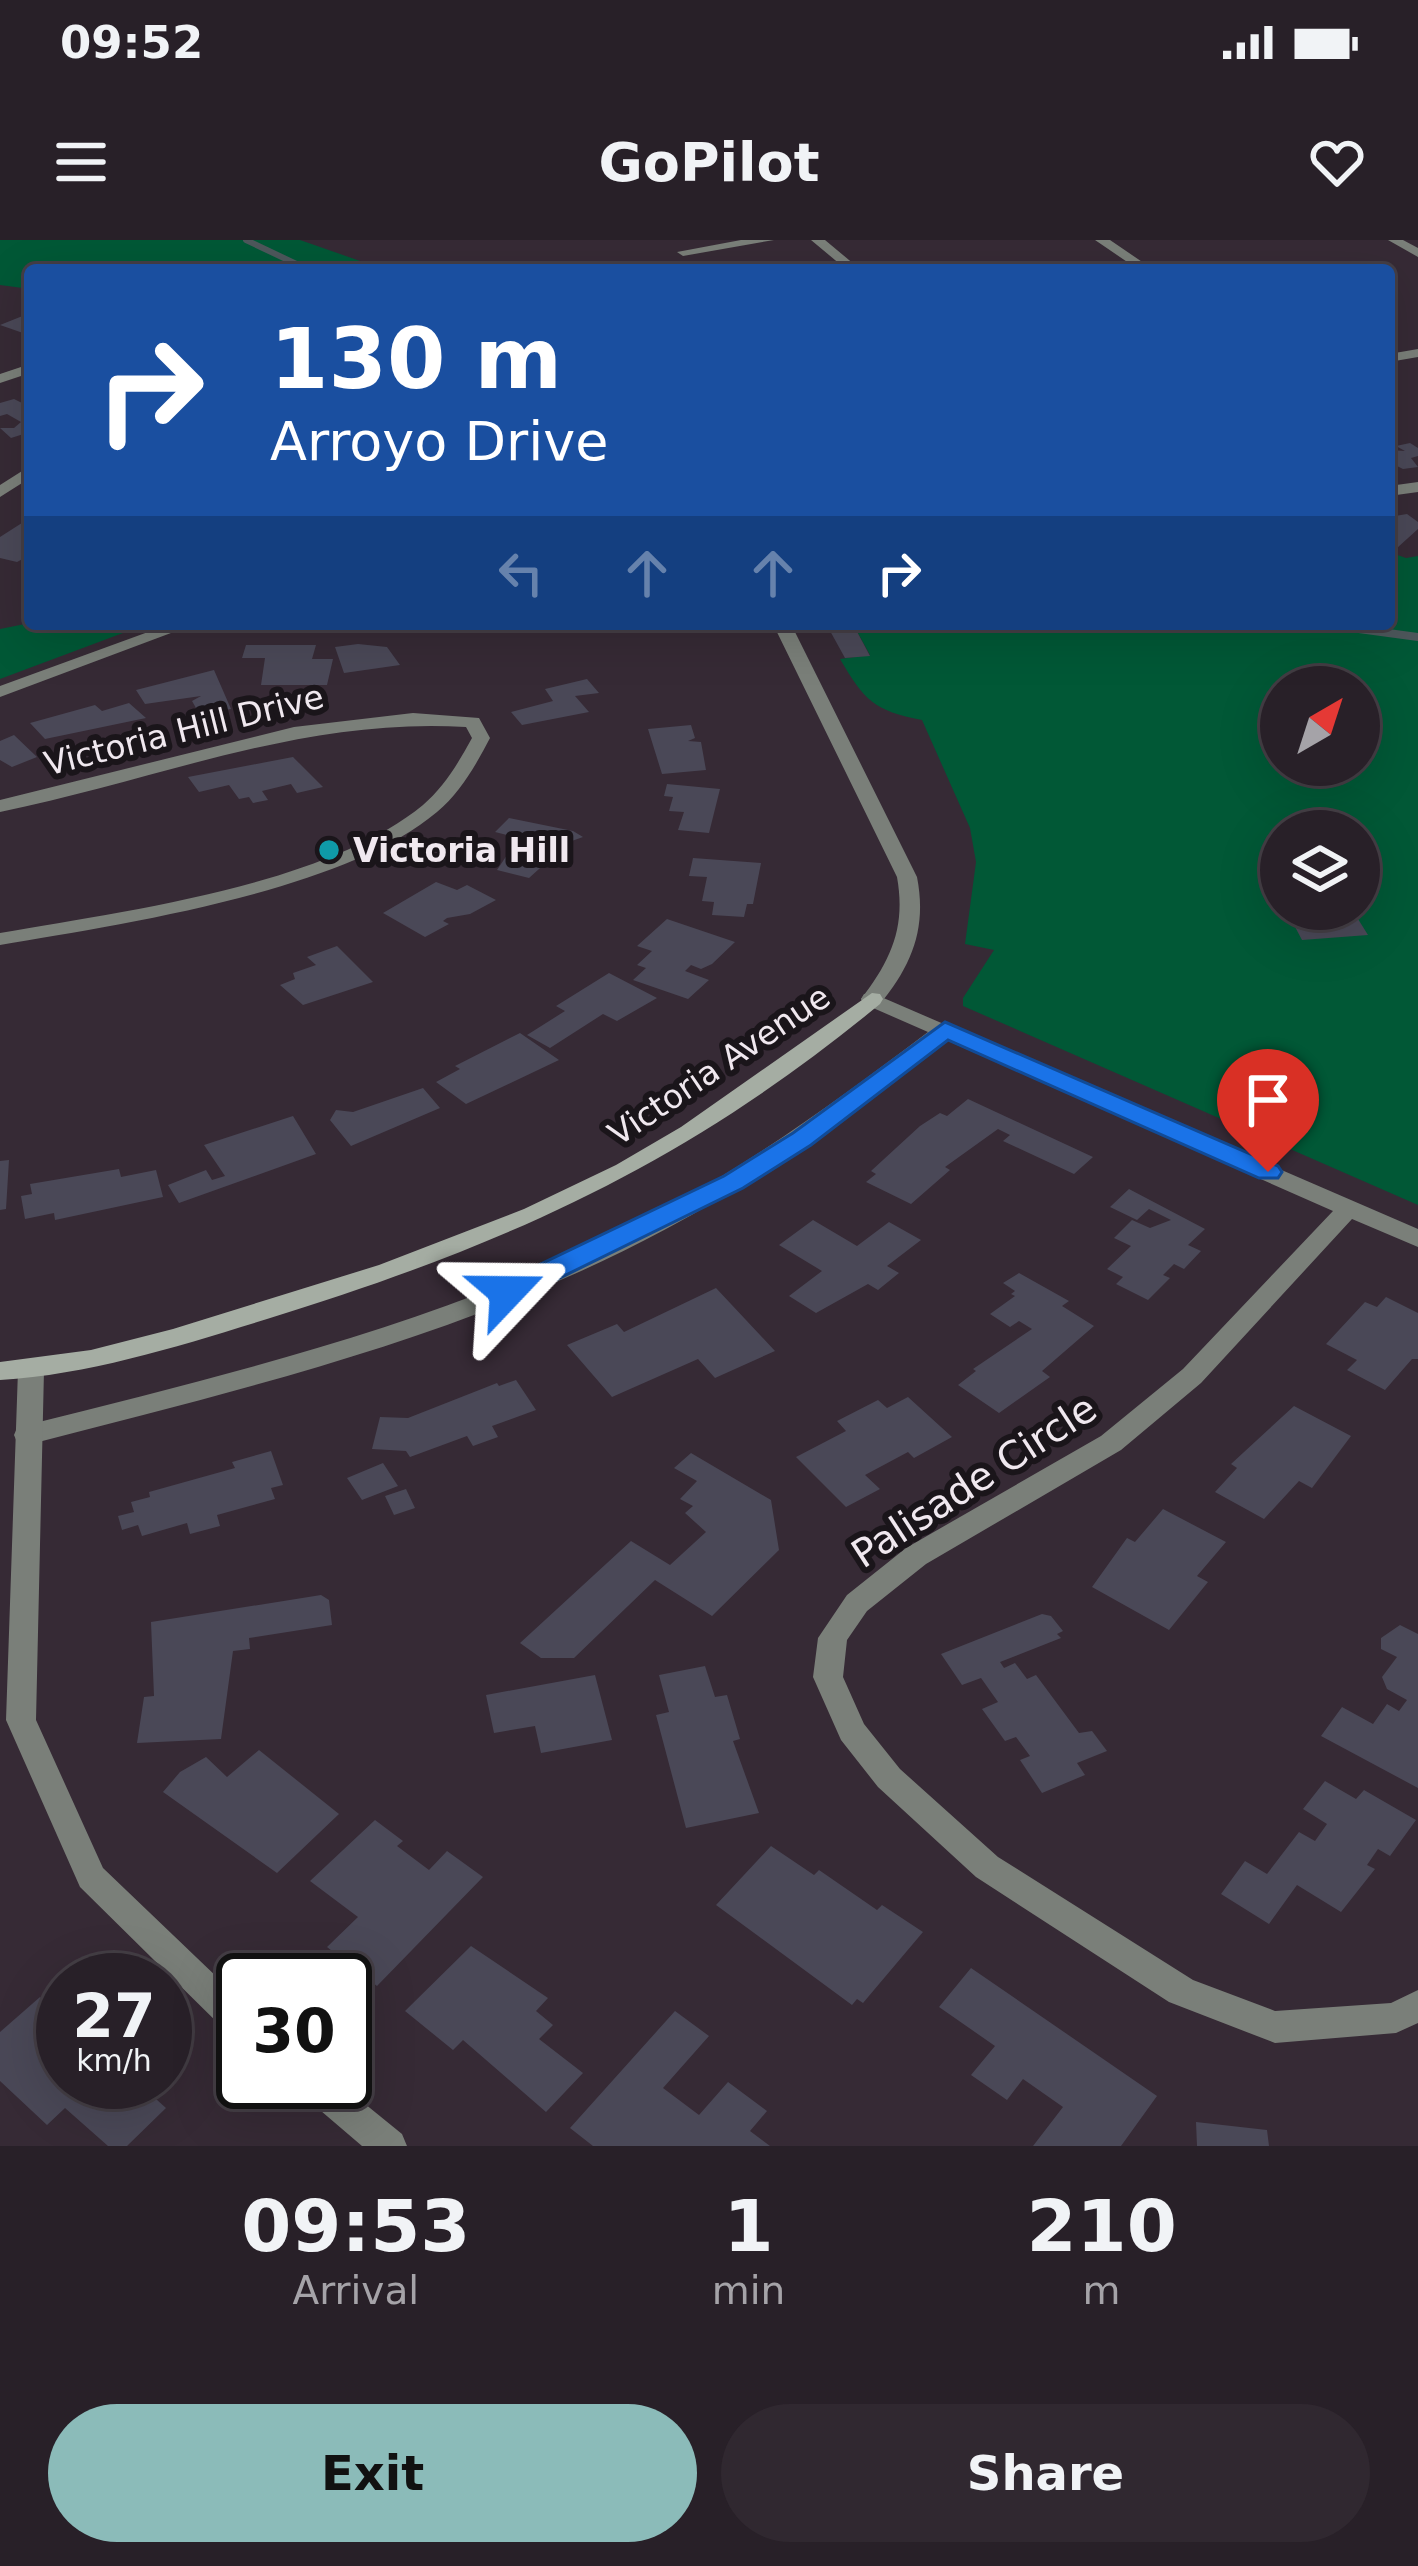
<!DOCTYPE html>
<style>
:root{--surface:#282028;--page:#302830;--text:#f1f3f6;--muted:#a5a3a8;--line:#443e45;--accent:#8bbbb9}
body{margin:0;font-family:"DejaVu Sans",sans-serif;background:var(--page);color:var(--text);height:100vh;display:flex;flex-direction:column;font-size:45px;white-space:nowrap}
*{box-sizing:border-box;margin:0}
p{font-size:39px;color:var(--muted)}
.icon{flex:none;width:66px;height:66px;fill:none;stroke:currentColor;stroke-width:2;stroke-linecap:round;stroke-linejoin:round}
.map{position:relative;height:1906px;overflow:hidden}
.panel{display:flex;flex-direction:column;background:var(--surface);flex:1}
.panel>*{flex:none}
.top-card{position:absolute;left:24px;top:24px;width:1371px;height:366px;border-radius:12px;box-shadow:0 12px 48px #0002,0 0 0 3px var(--line);background:#1a4fa0;color:#fff;overflow:hidden}
.needle{width:78px;rotate:39deg}
.fabs{position:absolute;left:1260px;top:426px;display:grid;gap:24px}
.fabs a{display:grid;place-items:center;width:120px;height:120px;border-radius:50%;background:var(--surface);box-shadow:0 12px 48px #0002,0 0 0 3px var(--line);font-size:60px}
.speed{position:absolute;left:36px;top:1713px;display:flex;gap:24px;font-size:60px;font-weight:700;text-align:center}
.speed>*{display:grid;place-content:center;width:156px;height:156px;border-radius:50%;background:var(--surface);box-shadow:0 12px 48px #0002,0 0 0 3px var(--line);line-height:1}
.speed small{font-size:30px;font-weight:400}
.speed .limit{border:6px solid #111;border-radius:18px;background:#fff;color:#111}
.pin{position:absolute;display:grid;place-items:center;width:102px;height:102px;color:#fff;margin:-123px -51px;border-radius:50% 50% 50% 0;rotate:-45deg;box-shadow:0 0 12px #0007}
.pin .icon{rotate:45deg}
.me{position:absolute;width:132px;margin:-66px;rotate:67deg;stroke-linejoin:round;filter:drop-shadow(0 0 9px #0008)}
.turn{display:flex;align-items:center;gap:42px;height:252px;padding:0 48px;font-size:54px}
.turn .icon{width:156px;height:156px;stroke-width:2.5}
.turn b{display:block;font-size:84px;line-height:102px}
.lanes{display:flex;align-items:center;height:114px;padding:0 48px;background:#0003;justify-content:center;gap:60px;direction:ltr}
.lanes .off{opacity:.35}
.eta{display:flex;justify-content:space-evenly;align-items:center;height:204px;text-align:center}
.eta b{font-size:72px;font-weight:700;line-height:84px}
.button{display:flex;gap:24px;margin-top:auto;padding:24px 48px}
.button a{flex:1;height:138px;border-radius:72px;background:var(--accent);color:#111;font-size:48px;font-weight:700;line-height:138px;text-align:center}
.button a+a{background:var(--page);color:var(--text)}
.status{display:flex;justify-content:space-between;align-items:center;height:84px;padding:0 60px;background:var(--surface);direction:ltr}
.status svg{height:33px;fill:currentColor}
header{display:flex;justify-content:space-between;align-items:center;height:156px;padding:0 48px;background:var(--surface);font-size:54px;font-weight:700}
.map>svg:first-child{display:block}
</style>
<div class="status"><b>09:52</b><svg viewBox="0 0 49 12"><path d="M0 12V9h3v3zM5 12V6h3v6zM10 12V3h3v9zM15 12V0h3v12zM26 1h20v11H26zM47 4h2v5h-2z"/></svg></div>
<header><svg class="icon" aria-label="menu" viewBox="0 0 24 24"><path d="M4 6h16M4 12h16M4 18h16"/></svg>GoPilot<svg class="icon" aria-label="heart" viewBox="0 0 24 24"><path d="M12 20l-8-8c-3-5 5-10 8-4 3-6 11-1 8 4z"/></svg></header>
<div class="map">
<svg width="1418" height="1906" viewBox="0 0 1418 1906">
<rect width="100%" height="100%" fill="#362a35"/>
<path fill="#015836" fill-rule="evenodd" d="M0,0H300L386,30H30V49L0,45Z
M1389,312L1406,318L1418,316V965L963,766V758L994,710L965,704L976,622L970,588L922,480C874,471 864,460 840,419L870,415L854,386L829,389L825,384H1389ZM1281,447H1359V525H1281ZM1281,591H1359V669H1281Z
M30,383V384H147L0,439V389Z"/>
<g fill="none" stroke-linecap="round" stroke-linejoin="round">
<path stroke="#4d575b" stroke-width="6" d="M246,0L309,30"/>
<path stroke="#4d575b" stroke-width="8" d="M1322,384L1418,397"/>
</g>
<path fill="#4a4857" d="M30,73V91L23,93L0,85Z
M14,159L30,167V192L11,198L0,188H14L21,182L7,174L0,176V163Z
M1410,203L1418,208V216L1411,218L1418,227L1403,229L1389,222V210L1405,211L1396,206Z
M1407,274L1418,282V289L1397,308L1389,306V277Z
M25,281L30,282V308L25,311L30,315L17,322L0,318V297Z
M854,386L870,416L845,418L829,389Z
M358,404L387,407L400,425L344,433L335,407Z
M246,405H316L312,419H333L327,445H261L265,418H242Z
M214,430L231,469L200,475L192,461L201,456L145,464L136,450Z
M587,439L599,453L575,456L589,472L522,485L511,472L553,461L545,449Z
M129,463L146,478L45,499L30,483L95,465L102,471Z
M691,485L695,498L688,501L701,502L706,530L662,534L648,489Z
M14,495L37,517L12,527L0,520V501Z
M293,517L323,547L297,553L291,544L262,551L268,560L253,563L249,557L239,559L229,545L199,552L188,537Z
M667,544L720,549L709,593L678,590L684,572L669,571L673,557L664,556Z
M509,578L573,591L583,597L569,602L529,638L497,630L511,609L516,610L526,600L495,592Z
M693,618L761,623L753,664H747L744,677L712,675L714,662L702,661L707,637L689,636Z
M436,642L457,650L467,645L496,660L470,674L447,678L443,681L449,684L425,697L383,673Z
M667,679L735,702L712,724L701,729L691,725L685,731L709,740L688,759L633,740L646,728L637,725L652,711L637,706Z
M1358,679L1368,695L1302,700L1293,683Z
M337,706L373,742L303,765L280,745L295,739L293,733L316,725L307,717Z
M609,733L657,758L617,781L603,774L550,808L527,795L565,771L556,766Z
M520,793L559,820L466,864L436,842L460,829L455,826Z
M423,848L440,868L351,906L330,880L336,870L353,872Z
M968,859L1093,917L1074,934L1003,901L1010,895L998,889L945,927L950,930L911,964L866,942L876,934L871,931L920,886L940,873L947,876Z
M293,876L316,914L179,963L168,945L206,930L212,940L225,936L204,905Z
M9,920L6,969L0,970V921Z
M119,929L121,937L156,930L163,957L55,980L54,973L25,979L21,956L32,954L30,944Z
M1129,949L1205,989L1188,1005L1201,1011L1184,1029L1174,1024L1163,1035L1170,1038L1148,1060L1116,1044L1123,1037L1107,1029L1131,1006L1114,998L1132,980L1150,988L1171,980L1149,969L1137,980L1110,967Z
M813,980L857,1006L889,982L921,1000L887,1026L899,1033L878,1050L868,1044L816,1073L789,1056L822,1031L779,1005Z
M1019,1033L1069,1061L1062,1066L1094,1086L1042,1131L1050,1137L999,1173L958,1145L976,1131L973,1129L1032,1089L1019,1081L1010,1087L990,1074L1015,1056L1011,1054L1015,1051L1003,1043Z
M716,1048L775,1111L715,1138L698,1119L612,1157L567,1105L617,1084L624,1092Z
M1386,1057L1418,1073V1119H1412L1385,1150L1347,1130L1357,1120L1326,1104L1365,1062L1377,1067Z
M516,1140L536,1170L492,1186L498,1197L473,1206L467,1196L410,1217L406,1211L372,1209L380,1177L408,1178L497,1143L499,1146Z
M908,1157L952,1197L914,1218L908,1212L865,1235L880,1249L846,1267L796,1217L846,1191L837,1181L878,1160L887,1168Z
M1294,1166L1351,1196L1312,1248L1299,1241L1264,1279L1215,1252L1237,1228L1231,1224Z
M271,1211L283,1245L271,1248L275,1259L217,1275L220,1286L190,1294L187,1283L142,1296L138,1285L122,1290L118,1276L134,1272L131,1262L150,1257L149,1252L235,1228L232,1222Z
M691,1213L771,1260L779,1310L712,1376L655,1340L574,1418H541L520,1403L631,1301L670,1325L706,1292L685,1273L693,1266L680,1259L697,1241L674,1228Z
M383,1223L398,1246L362,1260L347,1238Z
M406,1249L415,1268L394,1275L385,1256Z
M1163,1269L1226,1302L1197,1336L1208,1342L1169,1390L1092,1347L1127,1298L1135,1302Z
M321,1355L329,1360L332,1385L249,1398L250,1409L233,1411L221,1499L137,1503L144,1457L154,1456L151,1382Z
M1042,1374L1051,1376L1063,1391L1057,1394L1061,1398L1000,1422L1004,1428L1015,1423L1027,1439L1036,1435L1079,1493L1092,1491L1107,1511L1077,1523L1085,1535L1042,1553L1020,1520L1030,1516L1016,1497L1005,1501L982,1469L998,1462L981,1438L962,1445L941,1414Z
M1400,1385L1418,1394V1548L1321,1496L1342,1467L1373,1484L1387,1464L1399,1471L1407,1460L1387,1449L1382,1437L1397,1417L1381,1409V1398Z
M705,1426L715,1457L727,1455L740,1499L733,1501L759,1573L686,1588L656,1475L669,1472L659,1435Z
M595,1435L612,1500L541,1513L535,1486L494,1493L486,1455Z
M259,1510L339,1574L277,1633L163,1552L180,1532L206,1517L227,1537Z
M1325,1541L1356,1559L1364,1550L1416,1580L1390,1616L1378,1609L1367,1625L1375,1629L1341,1672L1297,1645L1269,1684L1221,1654L1245,1621L1267,1634L1299,1592L1315,1601L1327,1584L1303,1569Z
M375,1580L403,1601L397,1606L429,1630L447,1611L483,1637L377,1746L327,1707L358,1677L310,1641Z
M771,1606L814,1635L819,1630L877,1670L882,1665L923,1692L863,1763L857,1759L852,1765L716,1665Z
M471,1706L548,1758L536,1771L553,1785L539,1799L583,1833L546,1872L463,1800L453,1810L405,1771Z
M971,1728L1157,1856L1121,1906H1033L1063,1867L1023,1839L1007,1860L971,1835L995,1806L939,1767Z
M40,1757L63,1777V1842H137L166,1868L127,1906H108L65,1868L47,1885L0,1841V1792Z
M675,1771L709,1796L663,1848L699,1875L728,1842L767,1871L750,1891L770,1906H593L570,1888Z
M1196,1882L1267,1890L1269,1906H1197Z"/>
<g fill="none" stroke-linecap="round" stroke-linejoin="round">
<path fill="#7a7f79" fill-rule="evenodd" d="M741,0H774L683,16L677,12Z
M811,0H825L861,30H847Z
M1095,0H1110L1154,30H1139Z
M1388,0H1403L1418,8V17Z
M30,124V133L0,143V134Z
M30,226V238L0,257V245Z
M1418,242V252L1389,256V246Z
M170,384H195L0,457V446Z
M413,473L479,478L490,498C476,525 460,553 437,572C342,652 122,684 0,705V693C125,671 324,646 423,565C444,547 459,522 472,498L466,487C303,477 157,540 0,572V560L294,487Z
M872,753L1418,989V1007L1352,979L1201,1143L1121,1210L926,1324L867,1371L847,1400L843,1437L864,1484L900,1529L998,1617L1193,1740L1275,1771L1391,1763L1418,1750V1783L1396,1793L1275,1803L1169,1762L976,1637L878,1547L841,1500L813,1437L818,1398L847,1355L906,1308L1101,1196L1183,1129L1333,971L946,800C856,869 767,935 666,989C468,1096 243,1149 27,1205L17,1202L14,1195L17,1188L27,1185C238,1132 454,1080 648,978C749,925 838,860 928,792L864,764L861,759L864,754Z"/>
<path fill="#7a7f79" fill-rule="evenodd" d="M1418,109V117L1389,122V114Z
M773,384H791L917,637C927,688 912,725 880,764H864L861,759C891,720 906,687 897,637Z
M31,1121L40,1124L44,1130L36,1480L103,1628L243,1762V1801L231,1796L80,1647L6,1480L18,1130L22,1124Z
M295,1842H338L402,1894L407,1906H362L300,1853Z"/>
<path fill="#a5ada3" fill-rule="evenodd" d="M872,753L880,754L883,759L880,764C685,925 506,1005 267,1079C179,1106 92,1134 0,1140V1122L91,1110L173,1089L379,1025L524,969L616,925L681,887Z"/>
</g>
<path fill="#1a73e8" stroke="#114b97" stroke-width="3" d="M945,782L1278,926L1282,932L1278,938H1259L948,800L811,905L743,948L517,1059L507,1061L492,1052L497,1045L724,936L793,893Z"/>
<circle fill="#0f9aa8" stroke="#1a151a" stroke-width="4.5" cx="329" cy="610" r="12"/>
<g text-anchor="middle" dominant-baseline="central" stroke-width="12" stroke-linejoin="round" paint-order="stroke">
<g font-size="33" fill="#f0e8ef" stroke="#1a151a">
<text transform="translate(184 490) rotate(-14)">Victoria Hill Drive</text>
<text transform="translate(719 825) rotate(-34)">Victoria Avenue</text>
</g>
<g font-size="33" font-weight="bold" fill="#f0e8ef" stroke="#1a151a" text-anchor="start">
<text x="353" y="610">Victoria Hill</text>
</g>
<g font-size="39" fill="#f0e8ef" stroke="#1a151a">
<text transform="translate(974 1241) rotate(-33)">Palisade Circle</text>
</g>
</g>
</svg>
<div class="fabs">
<a><svg class="needle" viewBox="-14 -14 28 28"><path d="M0-13l5 13h-10z" fill="#e53935"/><path d="M0 13l5-13h-10z" fill="#a5a3a8"/></svg></a>
<a><svg class="icon" aria-label="layers" viewBox="0 0 24 24"><path d="M12 4l9 5-9 5-9-5zM3 14l9 5 9-5"/></svg></a>
</div>
<div class="speed"><div>27<small>km/h</small></div><div class="limit">30</div></div>
<div class="pin" style="left:1268px;top:932px;background:#d93025"><svg class="icon" aria-label="arrive" viewBox="0 0 24 24"><path d="M6 21V4h12l-3 4 3 4H6"/></svg></div>
<svg class="me" style="left:507px;top:1052px" viewBox="-20 -20 40 40"><path d="M0-17L14 15 0 8-14 15z" fill="#1a73e8" stroke="#fff" stroke-width="4"/></svg>
<div class="top-card">
<div class="turn"><svg class="icon" aria-label="right" viewBox="0 0 24 24"><path d="M7 20v-9h11M14 6l5 5-5 5"/></svg><div><b>130 m</b>Arroyo Drive</div></div>
<div class="lanes"><svg class="icon off" aria-label="left" viewBox="0 0 24 24"><path d="M17 20v-9H6M10 6l-5 5 5 5"/></svg><svg class="icon off" aria-label="ahead" viewBox="0 0 24 24"><path d="M12 20V5M6 11l6-6 6 6"/></svg><svg class="icon off" aria-label="ahead" viewBox="0 0 24 24"><path d="M12 20V5M6 11l6-6 6 6"/></svg><svg class="icon" aria-label="right" viewBox="0 0 24 24"><path d="M7 20v-9h11M14 6l5 5-5 5"/></svg></div>
</div>
</div>
<section class="panel">
<div class="eta">
<div><b>09:53</b><p>Arrival</p></div>
<div><b>1</b><p>min</p></div>
<div><b>210</b><p>m</p></div>
</div>
<div class="button"><a>Exit</a><a>Share</a></div>
</section>
